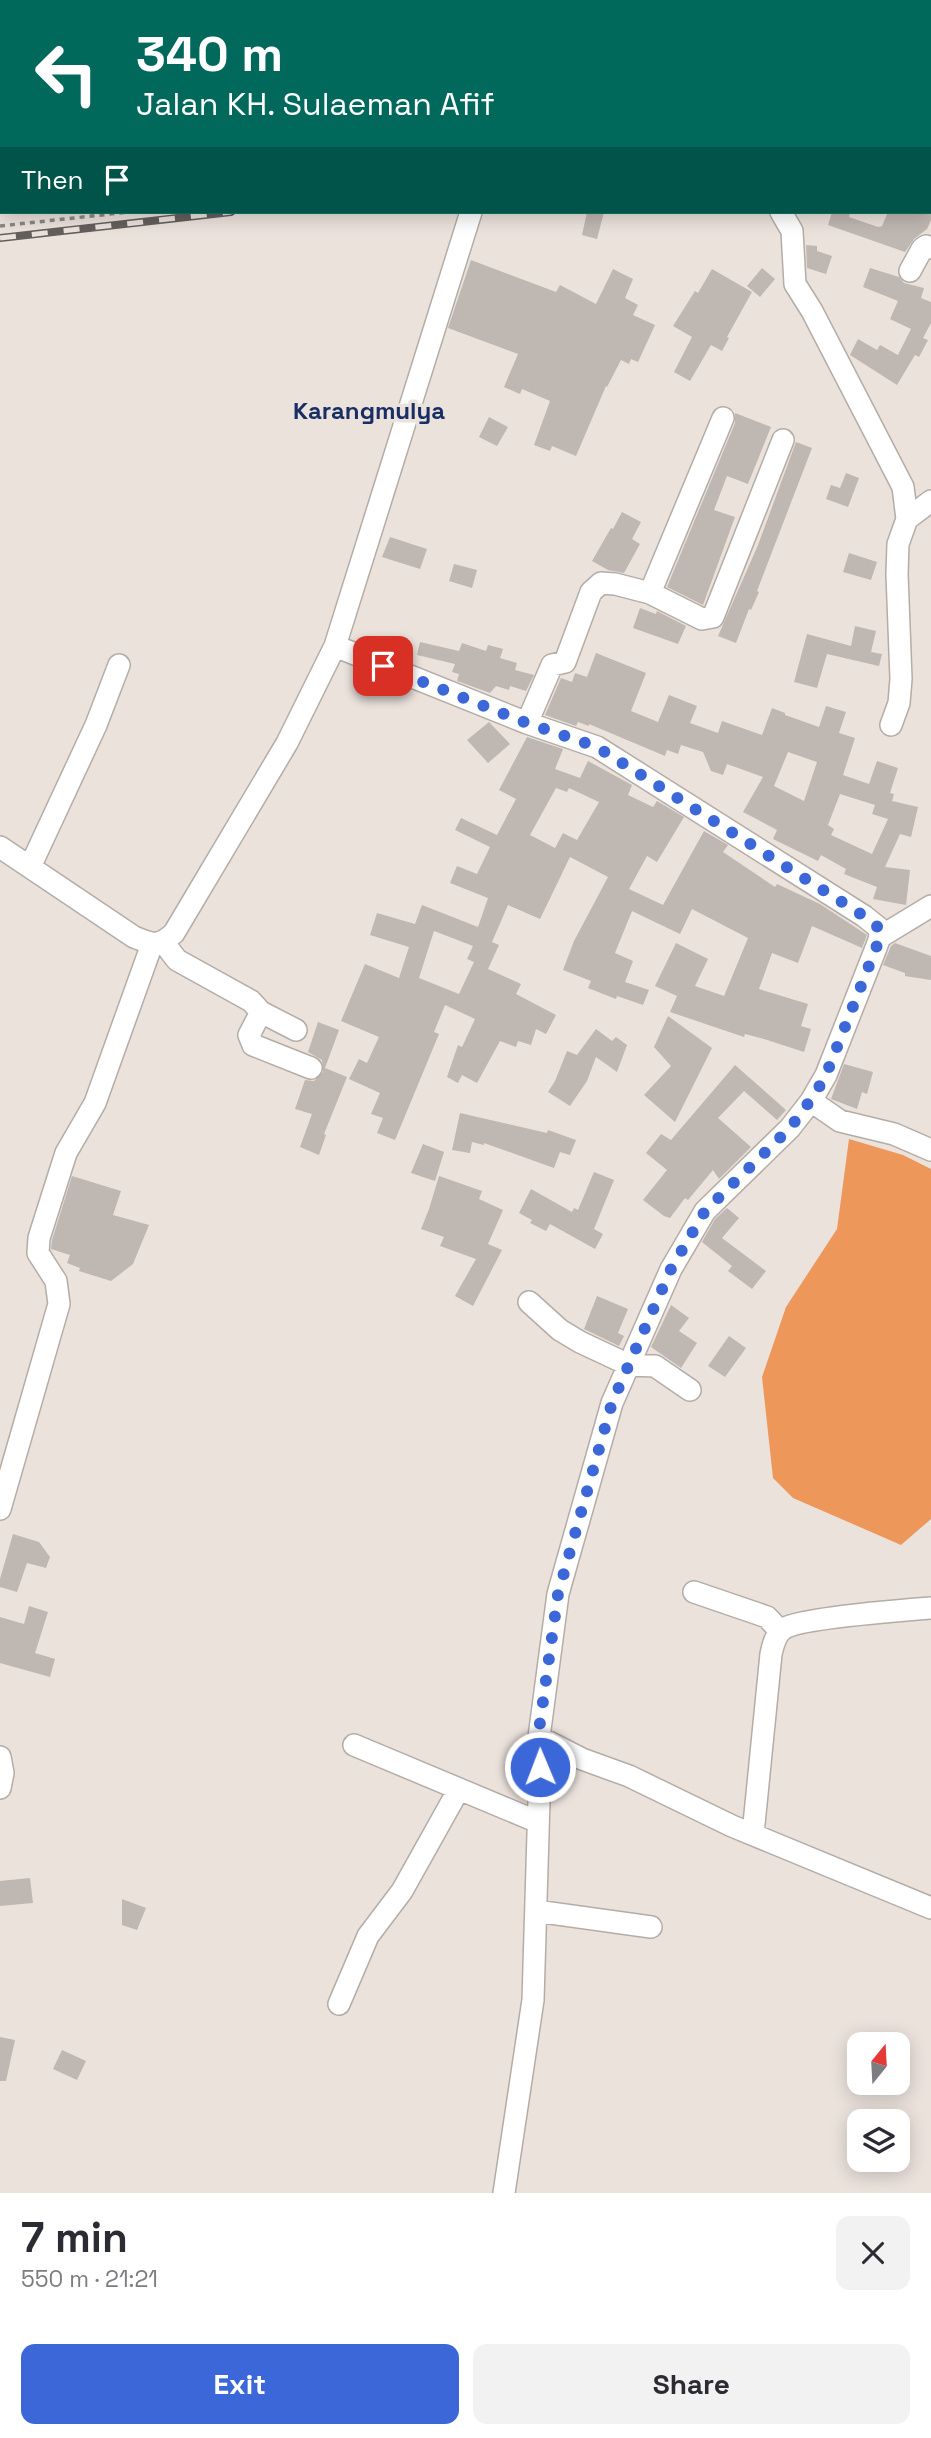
<!DOCTYPE html>
<meta charset="utf-8">
<style>
:root{--surface:#fff;--page:#f2f2f3;--text:#2b2b33;--muted:#7c7c81;--accent:#3c67d8}
body{margin:0;font-family:"Space Grotesk",sans-serif;background:var(--page);color:var(--text);height:100vh;display:flex;flex-direction:column;font-size:26px;white-space:nowrap}
*{box-sizing:border-box;margin:0}
p{font-size:23px;color:var(--muted)}
.icon{flex:none;width:38px;height:38px;fill:none;stroke:currentColor;stroke-width:2;stroke-linecap:round;stroke-linejoin:round}
.map{position:relative;height:2193px;overflow:hidden}
.drawer{display:flex;flex-direction:column;background:var(--surface);flex:1}
.drawer>*{flex:none}
.guide{position:absolute;left:0px;top:0px;width:931px;height:214px;box-shadow:0 4px 18px #0003;background:#00695c;color:#fff;overflow:hidden}
.needle{width:46px;rotate:18deg}
.tools{position:absolute;left:847px;top:2032px;display:grid;gap:14px}
.tools a{display:grid;place-items:center;width:63px;height:63px;border-radius:14px;background:var(--surface);box-shadow:0 4px 18px #0003;font-size:35px}
.pin{position:absolute;display:grid;place-items:center;width:60px;height:60px;color:#fff;margin:-30px;border-radius:14px;box-shadow:0 4px 10px #0006}
.me{position:absolute;width:77px;margin:-38px;rotate:359deg;stroke-linejoin:round;filter:drop-shadow(0 0 5px #0008)}
.turn{display:flex;align-items:center;gap:24px;height:147px;padding:0 21px;font-size:32px}
.turn .icon{width:91px;height:91px;stroke-width:2.5}
.turn b{display:block;font-size:49px;line-height:60px}
.then{display:flex;align-items:center;height:66px;padding:0 21px;background:#0003;gap:14px;font-size:26px}
.round{display:grid;place-items:center;flex:none;width:74px;height:74px;border-radius:14px;background:var(--page)}
.headline{display:flex;align-items:center;justify-content:space-between;height:119px;padding:0 21px}
h1{font-size:42px;font-weight:600;line-height:52px}
.primary-button{display:flex;gap:14px;margin-top:auto;padding:14px 21px}
.primary-button a{flex:1;height:80px;border-radius:14px;background:var(--accent);color:#fff;font-size:28px;font-weight:600;line-height:80px;text-align:center}
.primary-button a+a{background:var(--page);color:var(--text)}
.map>svg:first-child{display:block}
</style>
<div class="map">
<svg width="931" height="2193" viewBox="0 0 931 2193">
<rect width="100%" height="100%" fill="#ebe2dc"/>
<path fill="#ed985a" d="M849,1139L903,1155L931,1169V1519L901,1545L793,1498L773,1478L762,1377L786,1307L837,1229Z"/>
<path fill="#bfb7b1" fill-rule="evenodd" d="M587,212H604L597,239L582,235Z
M832,212H850L849,217L878,227L882,226L888,212H931V220L927,229L914,239L905,252L828,225Z
M806,245L817,246V251L832,256L826,274L807,268Z
M471,260L556,292L560,285L596,304L613,269L633,279L625,298L638,305L633,315L655,325L638,362L631,359L629,364L621,360L607,387L606,386L576,456L552,446L550,451L534,445L550,401L522,389L520,394L504,387L518,354L448,328Z
M762,268L775,279L760,297L747,286Z
M870,268L899,277L904,283L924,288L921,298L931,302V323L923,338L928,340L919,357L915,355L897,385L850,355L858,339L877,350L880,345L898,355L911,329L890,319L898,301L863,287Z
M712,269L752,292L727,337L729,338L722,351L711,345L690,381L674,372L692,337L673,326L695,291L698,293Z
M735,413L771,427L748,484L727,476L714,510L735,517L703,605L667,587L735,423Z
M489,417L508,427L497,446L479,437Z
M796,442L812,448L757,591L759,592L751,610L749,609L736,643L718,636L758,545Z
M846,473L859,478L848,507L826,499L831,485L840,488Z
M622,512L641,522L632,539L640,544L624,573L608,570L592,561L611,528L613,529Z
M390,537L427,549L420,569L382,557Z
M849,553L877,562L871,580L843,572Z
M454,564L477,570L472,588L449,581Z
M640,608L656,614L657,611L686,626L678,644L633,628Z
M855,626L876,631L871,652L882,654L879,666L827,654L817,688L794,682L807,634L851,646Z
M420,642L459,651L462,643L486,651L488,645L503,649L500,658L517,663L515,670L534,675L526,691L510,686L509,690L496,686L490,693L457,681L459,674L452,672L455,664L417,655Z
M596,653L646,673L631,711L658,722L669,695L697,706L690,723L718,733L722,721L762,735L772,708L785,713V715L819,727L826,706L846,712L839,733L855,738L843,775L869,784L877,761L898,768L890,793L894,794L892,801L918,807L911,837L900,834L885,867L910,870L906,905L873,899L877,887L844,874L846,869L821,855L818,861L773,839L777,830L743,812L763,777L727,764L723,775L711,771L703,752L681,745L678,754L667,750L665,756L589,724V726L578,722L576,726L545,715L561,678L572,682L575,673L587,677ZM788,752L817,762L804,801L774,786ZM840,794L875,805L872,814L888,819L872,854L831,835L834,829L828,825Z
M489,722L510,744L488,763L467,740Z
M527,737L563,749L555,769L580,778L588,761L632,785L628,795L653,807L657,801L684,817L657,862L647,856L629,889L663,905L704,831L728,845L723,852L775,887L777,884L820,904L867,935L862,948L812,926L798,963L772,953L759,989L808,1004L801,1026L811,1029L804,1052L764,1039L745,1034L744,1037L670,1012L677,996L655,986L676,943L708,959L695,986L724,996L748,938L692,909L680,934L632,911L615,953L633,961L625,982L649,990L643,1005L617,996L616,999L588,988L591,981L563,970L574,941L608,877L570,857L540,919L508,905L492,942L499,945L488,969L521,984L516,994L556,1015L546,1034L536,1029L531,1045L518,1041L516,1047L500,1041L477,1083L462,1075L458,1083L447,1077L458,1045L462,1047L475,1019L445,1005L434,1032L439,1034L395,1140L377,1133L383,1118L371,1114L380,1093L349,1079L359,1059L367,1063L379,1037L341,1021L365,964L399,978L409,947L370,935L377,913L415,924L422,905L478,927L488,898L450,883L457,866L477,874L490,847L455,830L461,818L497,835L516,799L499,790ZM556,788L567,792L569,788L599,802L577,840L563,833L555,848L530,835ZM434,931L473,946L467,959L474,962L459,994L419,978Z
M895,943L931,956V980L905,976V973L883,965L891,946Z
M668,1016L712,1048L675,1122L644,1095L671,1066L654,1047Z
M318,1022L339,1030L325,1068L347,1077L324,1134L326,1135L319,1155L300,1147L312,1114L295,1109L305,1080L314,1081L323,1072L322,1060L308,1052Z
M596,1029L612,1041L616,1037L627,1045L617,1072L596,1057L587,1081L570,1106L548,1092L555,1081L567,1051L577,1055Z
M844,1064L873,1072L867,1094L862,1092L857,1109L831,1099Z
M735,1065L786,1110L777,1120L744,1091L718,1118L751,1147L719,1179L713,1170L688,1200L685,1198L670,1218L664,1216L643,1200L667,1170L646,1153L661,1134L671,1140Z
M460,1113L547,1133L548,1130L576,1140L570,1155L560,1152L554,1168L484,1143V1145L472,1142L470,1153L452,1150Z
M423,1144L444,1152L435,1181L411,1173Z
M594,1172L614,1180L594,1229L603,1234L595,1249L550,1224L546,1231L530,1223L532,1220L519,1213L531,1189L572,1212L574,1208L578,1210Z
M72,1176L121,1191L113,1215L149,1225L133,1264L111,1281L79,1271L80,1268L67,1263L70,1255L51,1249L52,1240Z
M439,1176L482,1191L479,1199L503,1210L488,1244L502,1250L473,1306L455,1296L476,1259L440,1246L444,1237L421,1229L429,1209Z
M727,1208L739,1218L722,1238L766,1271L752,1289L728,1271L732,1266L702,1242L715,1219Z
M597,1296L628,1309L618,1333L624,1336L619,1346L584,1329Z
M671,1305L689,1318L679,1331L697,1343L681,1368L651,1347Z
M729,1336L746,1348L725,1377L708,1366Z
M13,1534L39,1542L50,1557L46,1568L27,1563L17,1592L0,1587V1579Z
M29,1606L48,1612L35,1653L55,1659L50,1677L0,1663V1617L24,1624Z
M30,1878L33,1903L0,1906V1881Z
M122,1899L146,1908L137,1930L122,1925Z
M0,2037L15,2040L6,2081H0Z
M62,2050L86,2061L77,2080L53,2069Z"/>
<g fill="none" stroke-linecap="round" stroke-linejoin="round">
<g stroke="#b4aca6" stroke-width="24">
<path id="minor" d="M553,2L554,0
M845,2L848,0
M781,212L792,231L795,284L812,311L903,487L907,519L898,544L897,574L901,679L899,703L891,725
M910,271L922,249L926,246L931,248
M907,519L931,501
M650,593L702,619L713,617L783,440
M335,646L527,723L597,747L864,916L879,928L880,937L876,948L826,1075L811,1101L790,1128L705,1211L671,1269L612,1403L558,1594L539,1737L540,1767L533,2000L504,2193
M527,723L552,665L565,662L591,592L601,583L615,584L650,593L723,418
M0,847L134,937C152,944 158,948 174,933L287,743L335,646L471,212
M30,867L96,725L119,665
M880,937L931,906
M164,943L177,960L251,1001L261,1012L249,1035L253,1045L311,1068
M261,1012L296,1030
M811,1101L840,1121L894,1134L931,1150
M529,1302L560,1330L580,1342L629,1365L655,1366L690,1390
M0,1509L59,1304L56,1281L38,1253L39,1238L66,1153L95,1103L152,944
M694,1592L767,1617L780,1631
M539,1737L582,1759L629,1776L732,1826L931,1908
M354,1745L538,1822
M0,1757L3,1773L0,1788
M753,1834L771,1654C773,1645 775,1635 783,1629C799,1618 906,1610 931,1608
M536,1911L651,1927
M339,2004L368,1936L402,1891L459,1789"/>
</g>
<path stroke="#8c8682" stroke-width="3.5" stroke-dasharray="5 5" stroke-linecap="butt" d="M0,226L129,212"/>
<use href="#minor" stroke="#fff" stroke-width="21"/>
<g stroke="#645f5c" stroke-width="8">
<path id="rail" d="M807,2L810,0
M0,238L231,212"/>
</g>
<use href="#rail" stroke="#ebe2dc" stroke-width="5" stroke-dasharray="16" stroke-linecap="butt"/>
</g>
<g fill="none" stroke-linecap="round" stroke-linejoin="round">
<path stroke="#3c67d8" stroke-width="12" stroke-dasharray="0 21.6" d="M383,666L527,723L597,747L864,916L879,928L880,937L876,948L826,1075L815,1094L790,1128L705,1211L671,1269L612,1403L558,1594L538,1737L540,1767"/>
</g>
<g text-anchor="middle" dominant-baseline="central" stroke-width="7" stroke-linejoin="round" paint-order="stroke">
<g font-size="24" font-weight="bold" fill="#192e65" stroke="#ebe2dc">
<text x="369" y="410">Karangmulya</text>
</g>
</g>
</svg>
<div class="tools">
<a><svg class="needle" viewBox="-14 -14 28 28"><path d="M0-13l5 13h-10z" fill="#e53935"/><path d="M0 13l5-13h-10z" fill="#7c7c81"/></svg></a>
<a><svg class="icon" aria-label="layers" viewBox="0 0 24 24"><path d="M12 4l9 5-9 5-9-5zM3 14l9 5 9-5"/></svg></a>
</div>
<div class="pin" style="left:383px;top:666px;background:#d93025"><svg class="icon" aria-label="arrive" viewBox="0 0 24 24"><path d="M6 21V4h12l-3 4 3 4H6"/></svg></div>
<svg class="me" style="left:540px;top:1767px" viewBox="-20 -20 40 40"><circle r="17" fill="#3c67d8" stroke="#fff" stroke-width="3"/><path d="M0-11L8 9 0 5-8 9z" fill="#fff"/></svg>
<div class="guide">
<div class="turn"><svg class="icon" aria-label="left" viewBox="0 0 24 24"><path d="M17 20v-9H6M10 6l-5 5 5 5"/></svg><div><b>340 m</b>Jalan KH. Sulaeman Afif</div></div>
<div class="then">Then<svg class="icon" aria-label="arrive" viewBox="0 0 24 24"><path d="M6 21V4h12l-3 4 3 4H6"/></svg></div>
</div>
</div>
<section class="drawer">
<div class="headline"><div><h1>7 min</h1><p>550 m · 21:21</p></div><a class="round"><svg class="icon" aria-label="close" viewBox="0 0 24 24"><path d="M6 6l12 12M18 6L6 18"/></svg></a></div>
<div class="primary-button"><a>Exit</a><a>Share</a></div>
</section>
